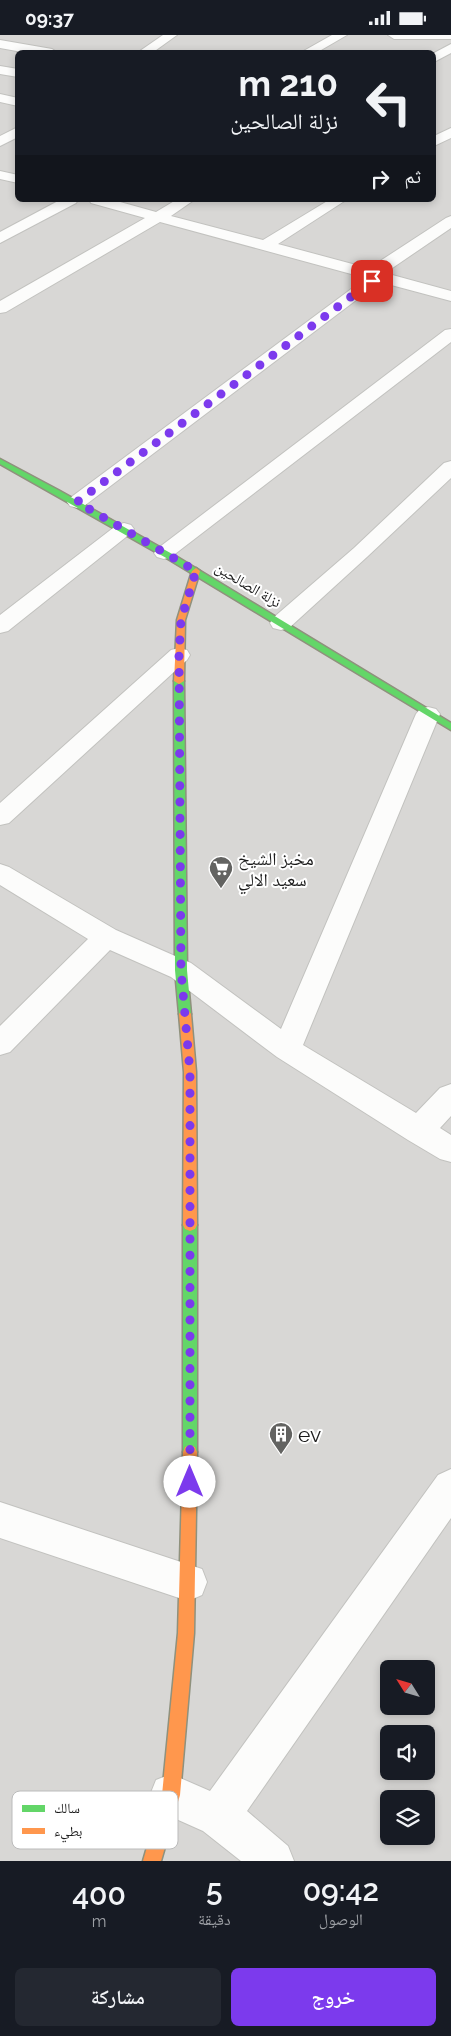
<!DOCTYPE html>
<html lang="ar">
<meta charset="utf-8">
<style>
:root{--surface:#171b24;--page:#242831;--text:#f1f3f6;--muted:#9ea1a6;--accent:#7c3aed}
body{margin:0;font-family:Raleway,"Noto Naskh Arabic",sans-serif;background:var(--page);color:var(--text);direction:rtl;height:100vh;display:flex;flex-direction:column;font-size:19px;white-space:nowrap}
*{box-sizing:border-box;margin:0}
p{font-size:16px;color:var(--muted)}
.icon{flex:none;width:28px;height:28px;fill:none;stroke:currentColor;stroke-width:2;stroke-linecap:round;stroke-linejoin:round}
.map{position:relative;height:1826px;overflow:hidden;direction:ltr}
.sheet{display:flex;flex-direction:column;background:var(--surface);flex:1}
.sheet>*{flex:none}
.hud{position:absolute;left:15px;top:15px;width:421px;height:152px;border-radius:8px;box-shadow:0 2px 8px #0003;direction:rtl;background:#171b24;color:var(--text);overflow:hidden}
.needle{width:32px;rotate:307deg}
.fabs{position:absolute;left:380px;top:1625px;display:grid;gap:10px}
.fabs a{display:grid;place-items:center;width:55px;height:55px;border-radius:8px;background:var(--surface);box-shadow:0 2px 8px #0003;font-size:25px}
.pin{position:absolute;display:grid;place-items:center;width:42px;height:42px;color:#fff;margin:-21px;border-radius:10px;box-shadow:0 2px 8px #0006}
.me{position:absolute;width:55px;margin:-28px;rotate:0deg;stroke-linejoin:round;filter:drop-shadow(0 0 4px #0008)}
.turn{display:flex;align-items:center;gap:18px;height:105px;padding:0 15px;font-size:22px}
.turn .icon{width:65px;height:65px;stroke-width:2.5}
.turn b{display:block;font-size:35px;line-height:42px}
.then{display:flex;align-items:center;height:48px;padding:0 15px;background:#0003;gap:10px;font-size:19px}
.eta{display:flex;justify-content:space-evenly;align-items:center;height:85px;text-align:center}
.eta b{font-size:30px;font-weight:600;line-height:35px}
.primary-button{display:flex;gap:10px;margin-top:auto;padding:10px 15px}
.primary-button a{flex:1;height:58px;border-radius:8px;background:var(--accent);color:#fff;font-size:20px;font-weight:600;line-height:58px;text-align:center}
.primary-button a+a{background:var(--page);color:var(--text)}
.status{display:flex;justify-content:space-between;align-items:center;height:35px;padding:0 25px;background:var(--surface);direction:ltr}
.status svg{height:14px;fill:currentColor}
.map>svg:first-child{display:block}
</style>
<div class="status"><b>09:37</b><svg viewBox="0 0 49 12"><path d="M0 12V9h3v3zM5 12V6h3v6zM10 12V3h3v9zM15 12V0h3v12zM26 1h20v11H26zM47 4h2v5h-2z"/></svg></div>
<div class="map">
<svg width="451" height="1826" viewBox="0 0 451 1826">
<rect width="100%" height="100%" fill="#e9e8e3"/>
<path fill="#d8d7d5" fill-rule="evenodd" d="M0,0H451V1826H0ZM18,18H434V165H18ZM389,1634H426V1671H389ZM389,1699H426V1736H389ZM389,1764H426V1801H389Z"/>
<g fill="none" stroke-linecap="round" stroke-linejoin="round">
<g stroke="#c2c2bf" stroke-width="2">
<path id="street" d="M163,0H177L152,18H137Z
M332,0H347L316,18H300Z
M388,0H451V4H394Z
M0,5L52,14L58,18H28L0,13Z
M451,9V18L434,27V18Z
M0,31L18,34V42L0,39Z
M0,59L18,63V71L0,67Z
M18,92V102L0,111V101Z
M451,93V103L434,111V101Z
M0,136L18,140V148L0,144Z
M60,165H78L76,168L0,208V197Z
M89,165H113L156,177L176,165H194L171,181L263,205L329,165H346L278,209L371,234L374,230L446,183L451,181V193L385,238L451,256V266L380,247L84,471L77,473L70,471L67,467L70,463L366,243L160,187L6,277L0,278V266L145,183L91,168Z
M451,294V307L171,522L164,524L157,522L154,518L157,514L445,295Z
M451,426V443L368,521L289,593L281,595L273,593L270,588L273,583L354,513L444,428Z
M124,488L131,490L134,494L131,498L8,596L0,598V580L117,490Z
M179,613L187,615L190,620L187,625L9,788L0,790V768L171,615Z
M428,672L436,674L440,679L303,1010L416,1078L440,1053L451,1049V1081L440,1093L451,1100V1127L440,1124L408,1105L277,1022L171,942L110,915L10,1017L0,1020V991L88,904L0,850V829L9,832L116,895L191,928L281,994L416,679L420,674Z
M451,1434V1483L247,1776L288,1811L294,1826H241L203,1796L156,1775L150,1760L156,1745L171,1739L210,1756L438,1440Z
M0,1467L202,1534L207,1547L202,1560L188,1566L0,1503Z"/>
</g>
<g stroke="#8f917d" stroke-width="3">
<path id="fast" d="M0,424L60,456L174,520L451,688V695L168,524L0,429Z
M179,643L184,646L187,935L191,979L189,982H181L179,979L175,935L174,646Z
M190,1184L195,1186L197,1190V1417L195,1422L190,1424L185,1422L183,1417V1190L185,1186Z"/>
</g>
<g stroke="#8f917d" stroke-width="3">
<path id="slow" d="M196,533L200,536L185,585L184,646L179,649L174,646L177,585L192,536Z
M185,975L189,976L191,979L196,1037L197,1190L195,1194L190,1196L185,1194L183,1190L184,1037L179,979L181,976Z
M190,1410L195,1412L197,1417L194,1598L180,1760L161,1826H143L162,1760L178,1598L183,1417L185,1412Z"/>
</g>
<use href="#street" fill="#fcfcfb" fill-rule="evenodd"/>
<use href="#fast" fill="#63d668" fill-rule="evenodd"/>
<use href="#slow" fill="#ff974d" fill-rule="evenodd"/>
</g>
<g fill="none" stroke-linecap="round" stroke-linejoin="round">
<path stroke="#7c3aed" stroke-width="9" stroke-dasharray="0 16.2" d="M190,1447V1037L181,935L179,620L181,585L196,536L77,467L372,246"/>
</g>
<defs>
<g id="supermarket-pin" transform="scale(1.25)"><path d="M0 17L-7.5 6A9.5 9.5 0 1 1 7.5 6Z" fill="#636361" stroke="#fff"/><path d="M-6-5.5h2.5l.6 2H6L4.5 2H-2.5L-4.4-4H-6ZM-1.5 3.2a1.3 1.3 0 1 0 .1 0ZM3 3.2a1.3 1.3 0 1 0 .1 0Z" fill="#fff"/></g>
<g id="building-pin" transform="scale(1.25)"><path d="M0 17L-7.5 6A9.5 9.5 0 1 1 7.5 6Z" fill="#636361" stroke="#fff"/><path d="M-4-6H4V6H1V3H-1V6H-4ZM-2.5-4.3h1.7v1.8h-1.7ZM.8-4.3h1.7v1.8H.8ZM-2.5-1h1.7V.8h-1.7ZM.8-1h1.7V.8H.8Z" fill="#fff"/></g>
</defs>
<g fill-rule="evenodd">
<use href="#supermarket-pin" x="221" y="833"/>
<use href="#building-pin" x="281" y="1399"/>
</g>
<g text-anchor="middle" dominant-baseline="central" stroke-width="4" stroke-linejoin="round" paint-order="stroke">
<g font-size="15" fill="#1b1b1b" stroke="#fff">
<text transform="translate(248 550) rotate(31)">نزلة الصالحين</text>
</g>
<g font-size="18" fill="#1b1b1b" stroke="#fff" text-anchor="start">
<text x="238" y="823">مخبز الشيخ<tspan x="238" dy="21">سعيد الالي</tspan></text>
</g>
<g font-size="21" fill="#1b1b1b" stroke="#fff" text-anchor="start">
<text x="298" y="1399">ev</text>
</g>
</g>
<rect x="12" y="1756" width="166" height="58" rx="8" fill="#fff" stroke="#bbb" stroke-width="1"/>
<rect x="22" y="1770" width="23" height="7" fill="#63d668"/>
<rect x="22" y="1793" width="23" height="6" fill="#ff974d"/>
<g font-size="14" fill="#1b1b1b">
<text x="54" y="1778">سالك</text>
<text x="54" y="1801">بطيء</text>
</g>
</svg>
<div class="fabs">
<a><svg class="needle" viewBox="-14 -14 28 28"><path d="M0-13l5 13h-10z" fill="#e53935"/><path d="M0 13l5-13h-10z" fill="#9ea1a6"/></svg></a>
<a><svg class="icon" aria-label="sound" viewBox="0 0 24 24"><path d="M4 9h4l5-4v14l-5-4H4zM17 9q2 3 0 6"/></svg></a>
<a><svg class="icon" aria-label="layers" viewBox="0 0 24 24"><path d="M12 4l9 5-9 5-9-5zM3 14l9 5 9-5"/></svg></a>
</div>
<div class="pin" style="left:372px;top:246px;background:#d93025"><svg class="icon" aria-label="arrive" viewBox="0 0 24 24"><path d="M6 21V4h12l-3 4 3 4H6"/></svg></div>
<svg class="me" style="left:190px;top:1447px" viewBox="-20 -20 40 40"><circle r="19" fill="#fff"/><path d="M0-13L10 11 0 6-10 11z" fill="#7c3aed"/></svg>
<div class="hud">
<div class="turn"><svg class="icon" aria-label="left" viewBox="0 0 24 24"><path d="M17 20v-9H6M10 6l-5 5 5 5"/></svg><div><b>210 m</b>نزلة الصالحين</div></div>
<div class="then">ثم<svg class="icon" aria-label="right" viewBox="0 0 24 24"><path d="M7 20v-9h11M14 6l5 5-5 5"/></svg></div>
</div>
</div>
<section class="sheet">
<div class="eta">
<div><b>09:42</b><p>الوصول</p></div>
<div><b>5</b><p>دقيقة</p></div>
<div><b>400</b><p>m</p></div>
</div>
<div class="primary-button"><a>خروج</a><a>مشاركة</a></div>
</section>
